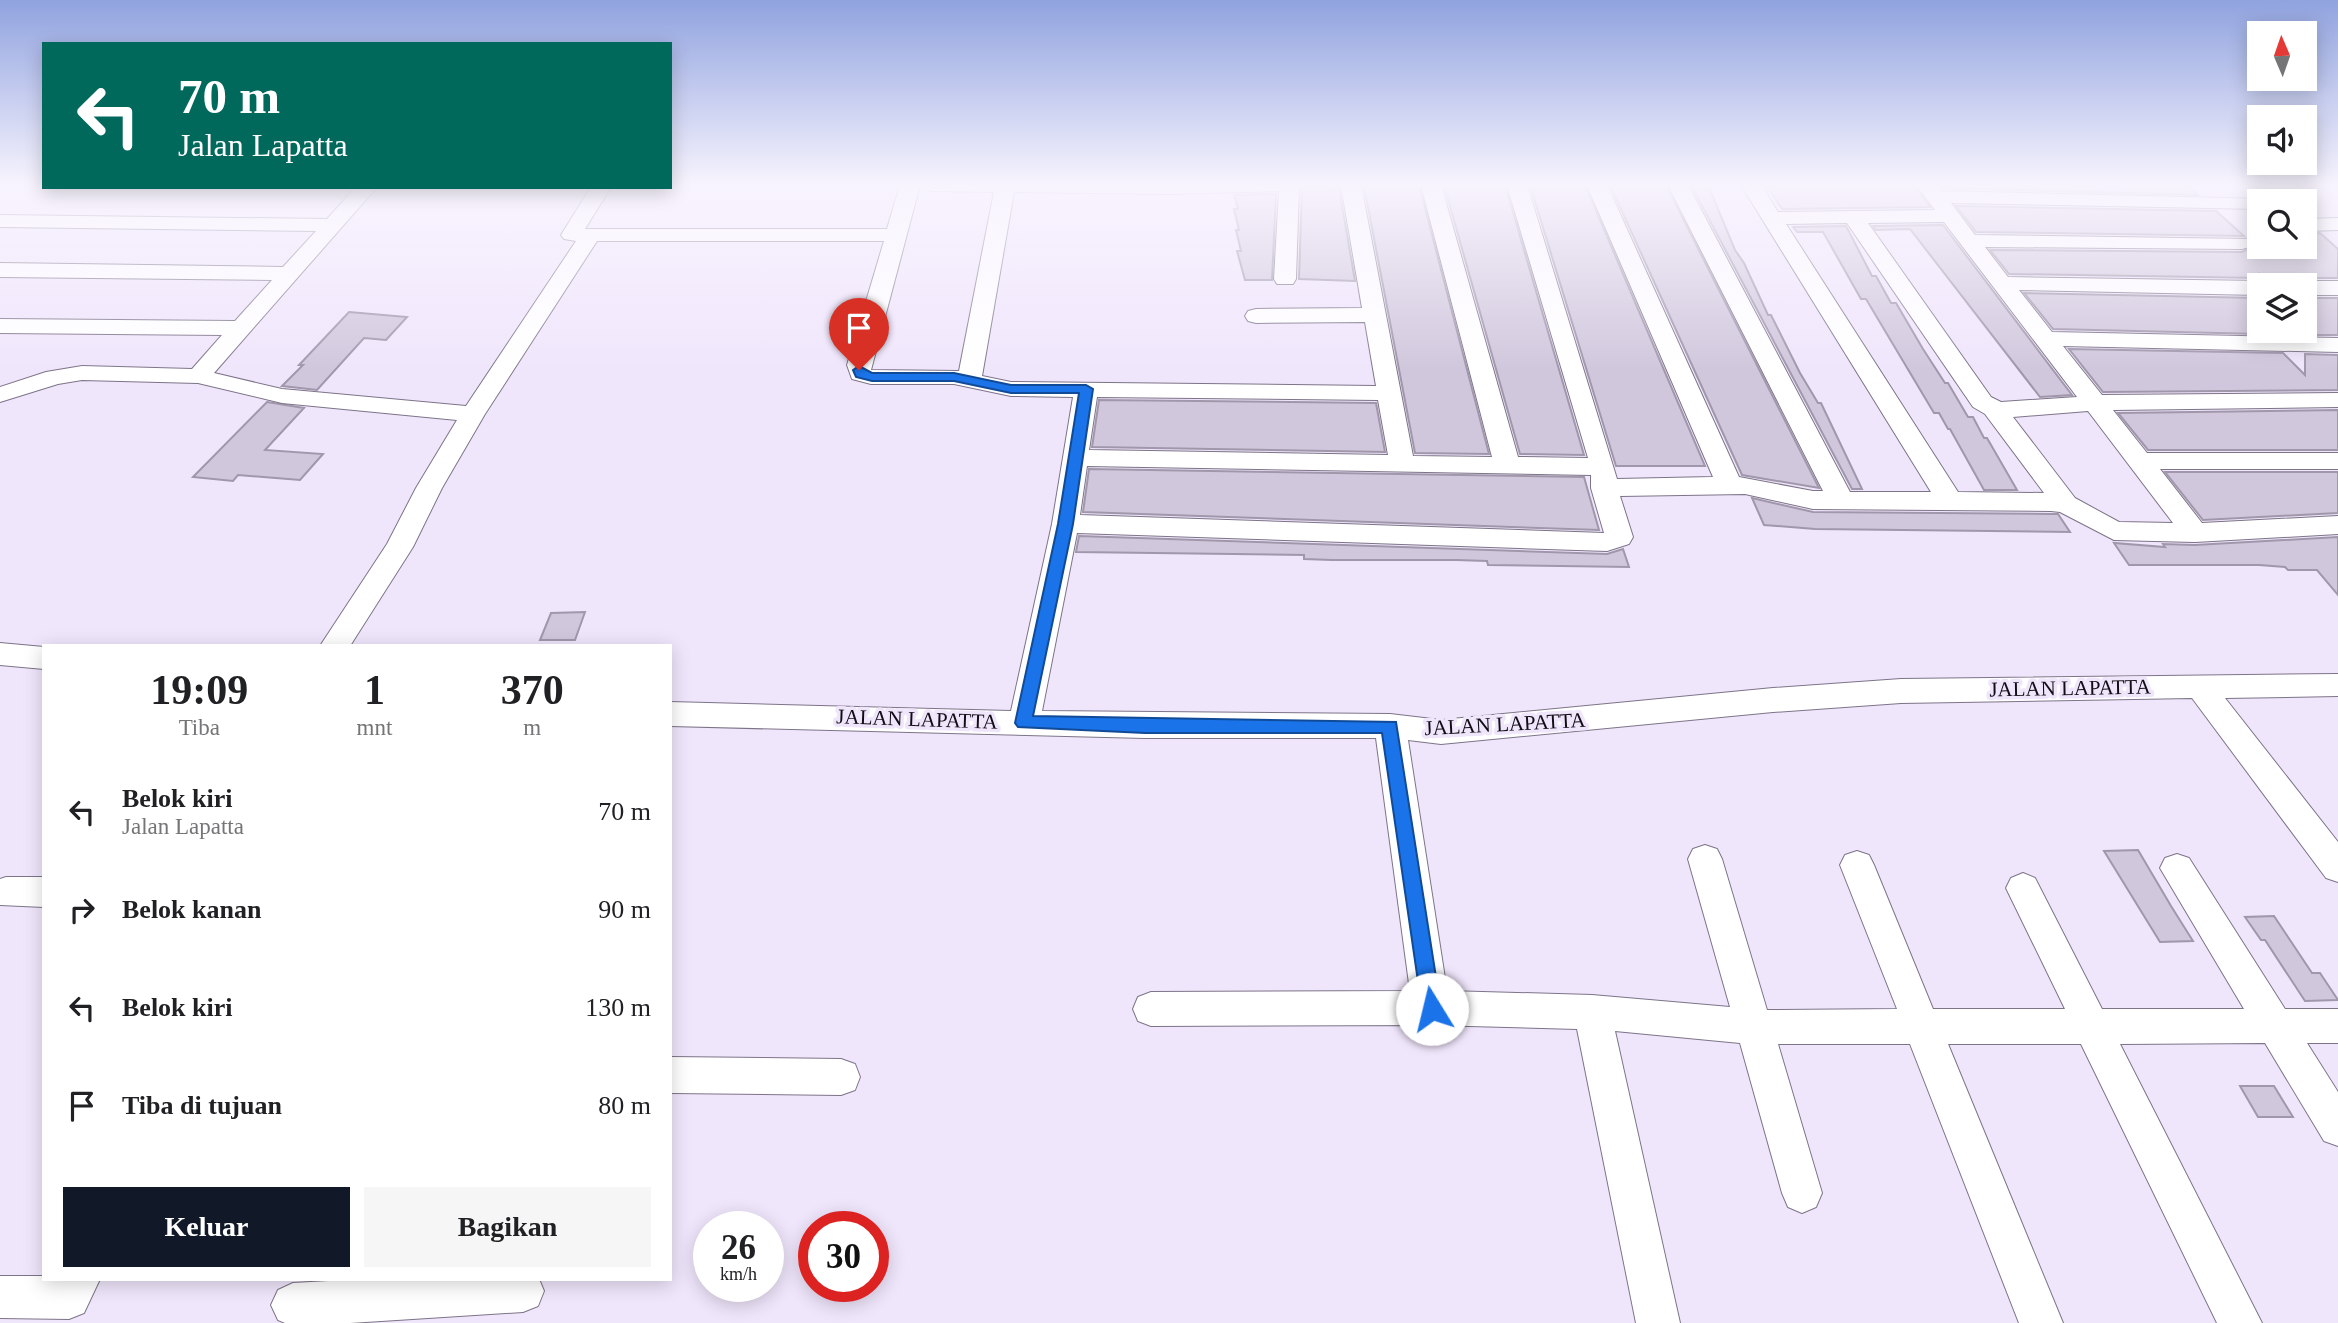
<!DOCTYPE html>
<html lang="id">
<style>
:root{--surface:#fff;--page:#f6f6f6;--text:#202124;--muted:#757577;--accent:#111827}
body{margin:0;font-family:Georgia,serif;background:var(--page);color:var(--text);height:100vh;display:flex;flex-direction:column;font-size:26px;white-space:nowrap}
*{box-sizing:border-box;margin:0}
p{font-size:23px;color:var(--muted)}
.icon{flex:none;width:38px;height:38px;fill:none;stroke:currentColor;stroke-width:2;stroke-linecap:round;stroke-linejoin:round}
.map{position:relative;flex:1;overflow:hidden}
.drawer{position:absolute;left:42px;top:644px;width:630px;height:637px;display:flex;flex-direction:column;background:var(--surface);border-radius:0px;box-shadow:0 4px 18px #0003}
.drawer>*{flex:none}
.guide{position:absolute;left:42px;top:42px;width:630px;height:147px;border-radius:0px;box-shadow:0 4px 18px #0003;background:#00695c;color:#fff;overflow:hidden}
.needle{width:46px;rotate:358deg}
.fabs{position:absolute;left:2247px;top:21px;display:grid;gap:14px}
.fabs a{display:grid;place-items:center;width:70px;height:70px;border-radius:0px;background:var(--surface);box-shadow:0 4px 18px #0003;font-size:35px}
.speed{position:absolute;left:693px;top:1211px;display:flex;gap:14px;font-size:35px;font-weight:700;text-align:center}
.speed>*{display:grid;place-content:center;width:91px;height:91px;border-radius:50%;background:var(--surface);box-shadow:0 4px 18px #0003;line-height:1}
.speed small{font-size:18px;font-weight:400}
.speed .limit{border:10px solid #d22;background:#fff;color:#111}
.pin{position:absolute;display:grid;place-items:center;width:60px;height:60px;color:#fff;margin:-72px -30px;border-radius:50% 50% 50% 0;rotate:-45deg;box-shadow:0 0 7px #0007}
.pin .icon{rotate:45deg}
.me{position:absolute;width:77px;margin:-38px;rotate:351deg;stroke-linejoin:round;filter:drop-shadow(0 0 5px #0008)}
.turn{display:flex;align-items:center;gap:24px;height:147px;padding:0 21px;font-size:32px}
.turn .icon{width:91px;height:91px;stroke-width:2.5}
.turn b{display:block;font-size:49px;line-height:60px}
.eta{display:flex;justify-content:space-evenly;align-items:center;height:119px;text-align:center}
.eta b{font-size:42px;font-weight:800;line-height:49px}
.cta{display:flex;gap:14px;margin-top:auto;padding:14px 21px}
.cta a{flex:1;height:80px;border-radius:0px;background:var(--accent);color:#fff;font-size:28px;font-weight:800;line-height:80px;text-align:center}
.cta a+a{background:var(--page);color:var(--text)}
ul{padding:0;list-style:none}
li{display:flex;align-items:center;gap:21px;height:98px;padding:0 21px}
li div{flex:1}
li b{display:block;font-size:26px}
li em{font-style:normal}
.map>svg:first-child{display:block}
</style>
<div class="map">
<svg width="2338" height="1323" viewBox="0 0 2338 1323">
<rect width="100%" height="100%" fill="#f0e6fc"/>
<path fill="#d0c7dc" stroke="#a097ab" stroke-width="2" d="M1395,185H1419L1489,454L1415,453L1364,186Z
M1444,185H1505L1584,455L1520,454Z
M1530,185H1585L1705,466H1616Z
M1610,185H1666L1819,488L1742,475Z
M1691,185H1708L1735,250L1744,263L1768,315H1771L1800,373L1818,403H1821L1862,489H1852Z
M1766,185H1914L1930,207L1782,209Z
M1940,185H2188L2198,195L1942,188Z
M1324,186V189L1339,188L1355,281L1299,279L1302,187Z
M1276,194L1272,280H1245L1237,251H1241L1236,230H1239L1234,209H1238L1234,195Z
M1956,206L2216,211L2244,236L1976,232Z
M1943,225L2072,395L2040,397L1910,229L1876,230L1873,226Z
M1846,226L1872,276H1876L1891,303H1896L1923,349L1945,383H1948L1968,417H1973L1984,438H1987L2017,490H1984L1950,429H1948L1939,413H1934L1866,299H1861L1823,232H1797L1793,227Z
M2320,233L2338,249V278H2305L2294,285H2271L2259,274V278L2009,274L1990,250L2242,252L2254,246L2258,249L2305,248V234Z
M2024,293L2259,298V334L2053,329Z
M2305,298H2338V335H2305Z
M349,312L407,317L386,340L364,338L317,390L282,386L303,365H299Z
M2069,349L2283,353L2305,375V354L2338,355V390L2103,392Z
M1099,400L1376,403L1385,452L1092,447Z
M267,402L304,408L265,450L323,454L300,480L238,475L233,481L193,477Z
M2338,410V450H2148L2118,413Z
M1089,469L1584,477L1599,530L1083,512Z
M2165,472H2338V513L2203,520Z
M1752,498L1813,512L2051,514H2058L2070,532L1815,529L1764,525Z
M1079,536L1607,554L1623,549L1629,567L1488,565L1487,561L1456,560H1332L1304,559V555L1076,552Z
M2338,537V595L2317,570H2288L2285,567L2259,565H2129L2114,543L2165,547L2163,544L2195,545Z
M585,612L575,640H540L551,613Z
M2138,850L2171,906L2193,941L2160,942L2104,851Z
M2274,916L2312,973H2320L2338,1000L2305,1001L2265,940H2261L2245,917Z
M2240,1086H2274L2293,1117H2258Z"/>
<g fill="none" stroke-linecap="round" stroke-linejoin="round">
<g stroke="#7d7488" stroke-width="2">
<path id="minor" d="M900,185H920L871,370L959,371L994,192L931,191L921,185H1299L1296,279L1293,284H1277L1274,279L1279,191L1169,194L1014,192L982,376L1011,382L1376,386L1365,322L1256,323L1248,321L1245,316L1248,311L1256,309L1362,308L1341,185H1361L1413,456L1492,457L1421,185H1441L1518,457L1588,458L1507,185H1527L1617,479L1713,477L1587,185H1607L1739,477L1813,491H1823L1668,185H1688L1850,492H1931L1741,185H1761L1778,212L1935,210L1916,185H1937L1941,191L2266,199L2268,201H2259V209L1951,203L1975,235L2249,239L2253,243L2249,247L2242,249L1985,247L2008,277L2259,281L2268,285H2259V295L2019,290L2052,332L2338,338V352L2063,346L2102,395L2338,393V407L2113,410L2147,453H2338V469H2160L2202,523L2338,516V534L2195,542L2114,540L2060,512L2051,511L1813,509L1745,494L1620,496L1633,537L1629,544L1607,551L1077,533L1042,711L1390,714L1441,720L1773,688L1901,679L2338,674V696L2225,698L2338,842V882L2326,878L2192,698L1901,703L1773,712L1441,744L1408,740L1447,991L1592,995L1730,1007L1688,859L1693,849L1705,845L1717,849L1722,859L1767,1010L1897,1009L1840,865L1845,855L1857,851L1869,855L1874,865L1933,1009H2065L2006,888L2011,878L2023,873L2035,878L2102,1009H2244L2160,868L2165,858L2177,854L2189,858L2285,1009H2338V1043H2307L2338,1092V1146L2324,1141L2265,1043L2120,1044L2262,1323H2217L2081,1044H1948L2063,1323H2019L1910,1044H1778L1822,1193L1816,1207L1802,1213L1788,1207L1782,1193L1740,1043L1615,1031L1680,1323H1636L1577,1029L1431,1025L1151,1026L1138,1021L1133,1009L1138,997L1151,992L1410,991L1376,738H1145L670,726V702L1011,711L1052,524L1073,397L1011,396L954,384H871L852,379L847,365L884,241H597L485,414L442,488L413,547L350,646H320L387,544L416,488L457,420L282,403L198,383L82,380L58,384L0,402V387L46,372L82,366L192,369L222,335L0,333V319L235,321L272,280L0,277V263L283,267L316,231L0,227V215L327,219L356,187H377L214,373L282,389L466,406L576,241L564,239L561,235L591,187H611L585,229H887ZM1944,222L2077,397L2001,402L1991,397L1868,223ZM1847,223L1973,407L1985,414L2044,493L1958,492L1786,224ZM1097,397L1378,400L1388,455L1089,450ZM2088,411L2173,523L2119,522L2075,498L2013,417ZM1087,466L1591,475V488L1604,533L1080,515Z
M2258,185H2280L2294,199L2272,201Z
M2338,218V230L2305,231V219Z
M2305,281H2338V295H2305V285H2296Z
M0,643L44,647V669L0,665Z
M6,877H44V907L0,905V879Z
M670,1057L841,1059L855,1064L860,1077L855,1090L841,1095L670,1093Z
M0,1276H44V1279H100L84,1313L69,1319L0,1318Z
M364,1279H539L544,1291L538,1306L523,1312L350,1323H285L278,1320L271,1305L278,1290L293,1283Z"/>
</g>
<use href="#minor" fill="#fff" fill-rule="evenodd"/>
</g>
<linearGradient id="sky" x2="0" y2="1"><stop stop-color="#90a3df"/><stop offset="0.5" stop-color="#f8f4fe"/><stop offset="1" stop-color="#f8f4fe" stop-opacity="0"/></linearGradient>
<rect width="2338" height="370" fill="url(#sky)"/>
<path fill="#1a73e8" stroke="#114b97" stroke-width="2" d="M859,366L872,373H954L1011,385H1086L1093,389L1073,524L1033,716L1396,722L1441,1009L1438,1015L1432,1018L1425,1015L1422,1009L1382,733H1145L1018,727L1015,723L1058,524L1079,393H1011L954,381H872L856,377L853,370Z"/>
<g text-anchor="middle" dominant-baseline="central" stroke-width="7" stroke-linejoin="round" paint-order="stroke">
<g font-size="21" fill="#100d14" stroke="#f0e6fc">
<text transform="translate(2070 688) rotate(-1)">JALAN LAPATTA</text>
<text transform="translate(917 719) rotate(2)">JALAN LAPATTA</text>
<text transform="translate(1505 724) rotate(-3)">JALAN LAPATTA</text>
</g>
</g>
</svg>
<div class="fabs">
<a><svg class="needle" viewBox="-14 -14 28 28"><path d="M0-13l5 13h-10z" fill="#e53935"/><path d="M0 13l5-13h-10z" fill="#757577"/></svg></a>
<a><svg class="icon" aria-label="sound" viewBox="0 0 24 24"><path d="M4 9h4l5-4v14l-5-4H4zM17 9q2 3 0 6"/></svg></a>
<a><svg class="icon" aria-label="search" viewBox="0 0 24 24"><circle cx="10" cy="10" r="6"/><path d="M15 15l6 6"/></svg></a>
<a><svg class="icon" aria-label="layers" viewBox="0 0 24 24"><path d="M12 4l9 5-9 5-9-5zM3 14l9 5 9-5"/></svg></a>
</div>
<div class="speed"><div>26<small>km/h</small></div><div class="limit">30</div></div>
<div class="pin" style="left:859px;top:370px;background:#d93025"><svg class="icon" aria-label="arrive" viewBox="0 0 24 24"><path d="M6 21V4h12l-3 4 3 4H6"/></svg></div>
<svg class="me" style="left:1432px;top:1009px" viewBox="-20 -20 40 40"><circle r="19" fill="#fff"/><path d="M0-13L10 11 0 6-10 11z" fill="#1a73e8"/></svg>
<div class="guide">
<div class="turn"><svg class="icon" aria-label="left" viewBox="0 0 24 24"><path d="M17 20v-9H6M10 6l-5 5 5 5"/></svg><div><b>70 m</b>Jalan Lapatta</div></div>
</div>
<section class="drawer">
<div class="eta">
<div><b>19:09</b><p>Tiba</p></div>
<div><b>1</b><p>mnt</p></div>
<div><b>370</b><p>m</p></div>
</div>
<ul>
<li><svg class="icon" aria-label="left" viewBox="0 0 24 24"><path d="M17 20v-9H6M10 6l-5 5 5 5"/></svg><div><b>Belok kiri</b><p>Jalan Lapatta</p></div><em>70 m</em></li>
<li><svg class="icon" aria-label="right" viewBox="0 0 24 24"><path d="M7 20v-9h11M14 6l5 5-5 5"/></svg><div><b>Belok kanan</b></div><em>90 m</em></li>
<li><svg class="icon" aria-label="left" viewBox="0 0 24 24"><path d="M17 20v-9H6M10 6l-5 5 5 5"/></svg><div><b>Belok kiri</b></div><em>130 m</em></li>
<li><svg class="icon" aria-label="arrive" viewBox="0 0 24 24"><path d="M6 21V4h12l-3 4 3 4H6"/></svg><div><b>Tiba di tujuan</b></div><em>80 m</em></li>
</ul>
<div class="cta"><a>Keluar</a><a>Bagikan</a></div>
</section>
</div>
